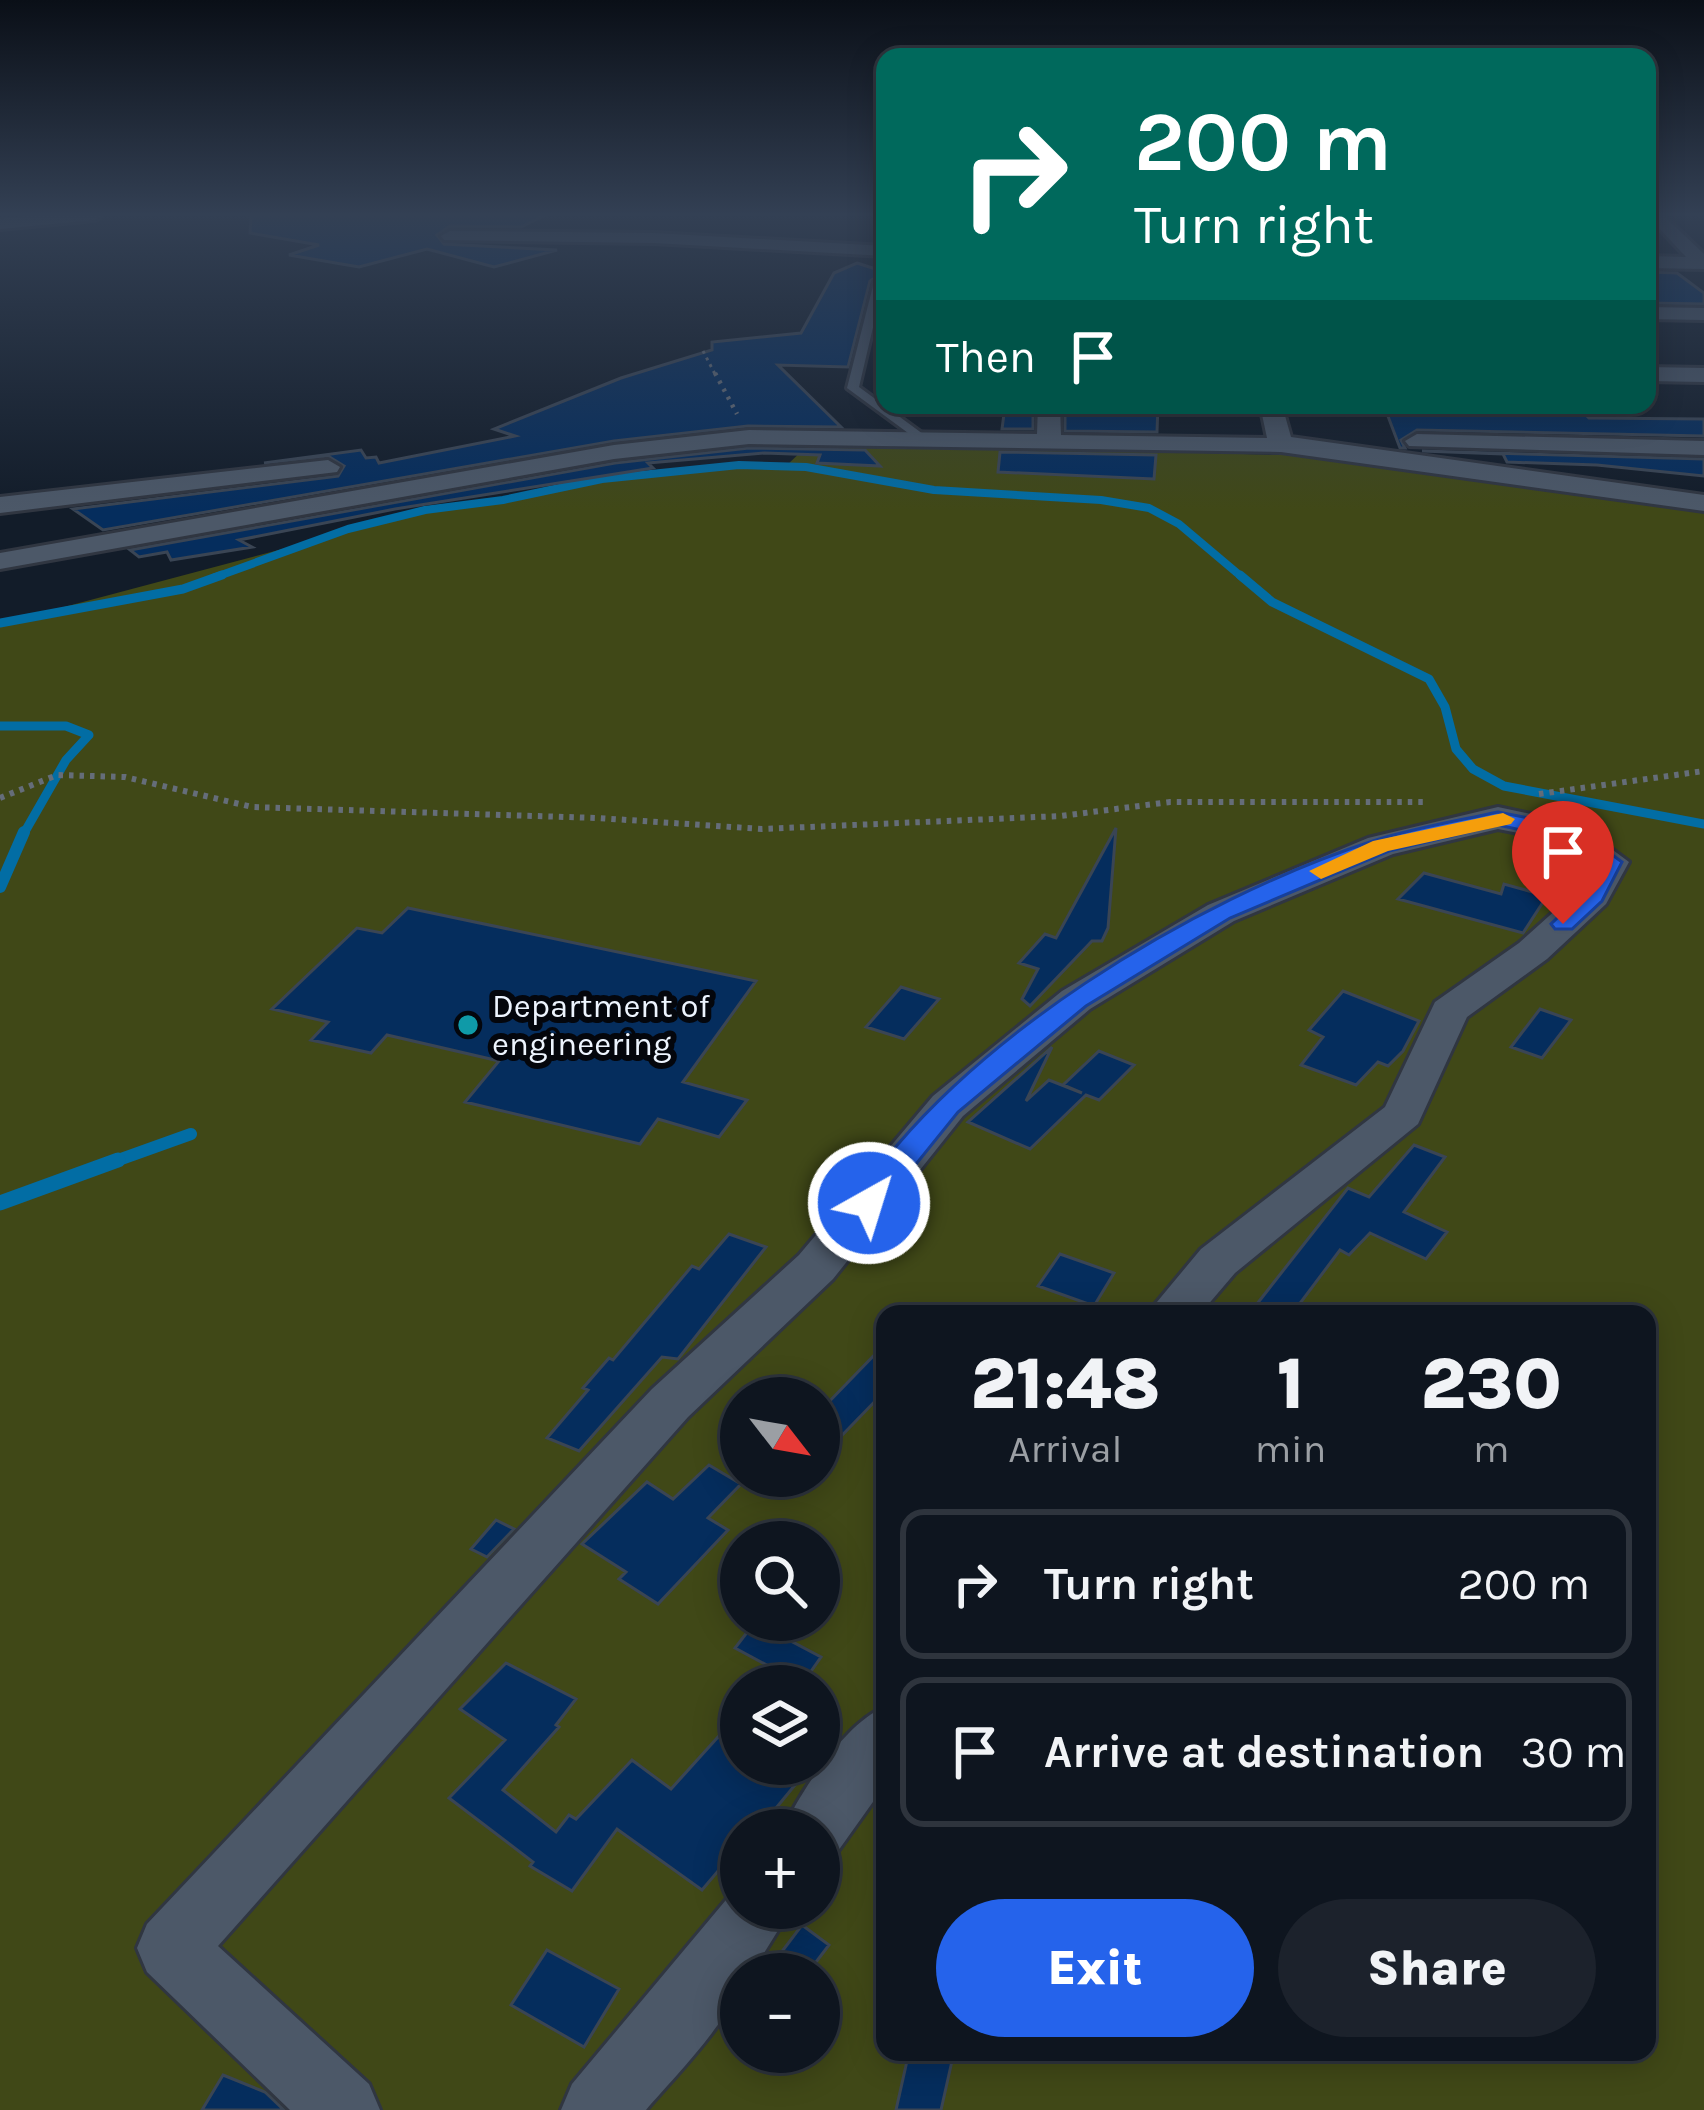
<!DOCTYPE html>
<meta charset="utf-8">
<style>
:root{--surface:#0e151f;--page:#1c222c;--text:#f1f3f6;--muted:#9b9fa4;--line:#2e343d;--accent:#2563eb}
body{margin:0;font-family:Karla,sans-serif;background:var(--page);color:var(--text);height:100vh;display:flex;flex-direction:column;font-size:45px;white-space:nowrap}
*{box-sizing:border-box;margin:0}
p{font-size:39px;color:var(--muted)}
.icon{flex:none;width:66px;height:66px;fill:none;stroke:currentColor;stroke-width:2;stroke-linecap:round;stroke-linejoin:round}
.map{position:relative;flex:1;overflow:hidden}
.panel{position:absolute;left:876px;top:1305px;width:780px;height:756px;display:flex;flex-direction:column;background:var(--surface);border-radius:24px;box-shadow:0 6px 30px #0003,0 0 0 3px var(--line)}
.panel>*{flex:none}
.top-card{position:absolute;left:876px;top:48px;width:780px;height:366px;border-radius:24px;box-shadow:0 6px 30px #0003,0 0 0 3px var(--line);background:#00695c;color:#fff;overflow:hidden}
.needle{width:78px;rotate:121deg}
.controls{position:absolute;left:720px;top:1377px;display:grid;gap:24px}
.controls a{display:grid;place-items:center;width:120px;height:120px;border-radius:50%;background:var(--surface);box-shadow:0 6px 30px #0003,0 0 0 3px var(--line);font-size:60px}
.pin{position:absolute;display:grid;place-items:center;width:102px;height:102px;color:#fff;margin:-123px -51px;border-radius:50% 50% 50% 0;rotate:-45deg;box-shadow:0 0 12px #0007}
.pin .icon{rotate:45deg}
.me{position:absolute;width:132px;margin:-66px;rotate:39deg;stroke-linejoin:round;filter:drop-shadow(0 0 9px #0008)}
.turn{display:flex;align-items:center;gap:42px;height:252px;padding:0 60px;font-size:54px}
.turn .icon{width:156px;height:156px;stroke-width:2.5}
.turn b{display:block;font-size:84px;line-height:102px}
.then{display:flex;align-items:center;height:114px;padding:0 60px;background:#0003;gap:24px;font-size:45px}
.eta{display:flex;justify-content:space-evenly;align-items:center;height:204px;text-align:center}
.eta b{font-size:72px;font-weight:800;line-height:84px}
.primary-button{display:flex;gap:24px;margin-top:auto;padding:24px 60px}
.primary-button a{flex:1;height:138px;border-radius:72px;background:var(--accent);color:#fff;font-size:48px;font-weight:800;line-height:138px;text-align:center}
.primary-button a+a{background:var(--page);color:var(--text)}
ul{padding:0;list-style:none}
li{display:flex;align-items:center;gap:36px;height:150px;margin:0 24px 18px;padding:0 36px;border:6px solid var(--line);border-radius:24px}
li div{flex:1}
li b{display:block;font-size:45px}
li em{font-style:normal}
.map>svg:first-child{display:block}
</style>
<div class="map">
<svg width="1704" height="2110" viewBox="0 0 1704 2110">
<rect width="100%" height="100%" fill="#121c29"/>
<path fill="#404817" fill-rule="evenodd" d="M810,443L1325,456L1704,508V2110H0V624L426,511C545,497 663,460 784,468ZM885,1314H1647V2052H885ZM741,1398H819V1476H741ZM741,1542H819V1620H741ZM741,1686H819V1764H741ZM741,1830H819V1908H741ZM741,1974H819V2052H741Z"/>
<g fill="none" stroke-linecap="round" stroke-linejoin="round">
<path stroke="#026da4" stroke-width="8" d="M213,578L348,529L425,510L503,500L602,479L739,465L806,467L934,490L1101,500L1149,508L1179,524L1243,578"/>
<path stroke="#026da4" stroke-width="9" d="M1240,575L1272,602L1429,679L1445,707L1456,749L1473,769L1504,786L1704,824
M0,623L183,589L222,575
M0,726H66L89,735L66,760L23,835"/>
<path stroke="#026da4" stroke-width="12" d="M0,887L24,832
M110,1163L191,1134"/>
<path stroke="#026da4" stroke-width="15" d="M0,1203L118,1160"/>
<path fill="#026da4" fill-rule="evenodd" d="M0,215H54L46,220L0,223Z"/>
</g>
<path fill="#052d5d" stroke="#3a4554" stroke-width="3" d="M251,215H545L521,227L450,226L437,235L444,244L557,250L494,267L427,249L359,267L289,255L319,245L250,233Z
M857,263L885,272L870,281L848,367L778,365L841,427L748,426L614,441L103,530L73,509L338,476L344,466L328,456L264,463L361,450L366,458L376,457L379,463L515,436L494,429L621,378L712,350V342L801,333L834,273Z
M1647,272L1677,273L1704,293V304L1647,303Z
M1065,405H1158L1157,432L1065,431Z
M1400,405L1579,408L1589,418L1704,419V436L1417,430L1401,440L1405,448H1400L1386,411L1404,412Z
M1005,406L1033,408V429H1002Z
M749,448L865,450L880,466L817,463L820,455L764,453L648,463L653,468L395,509L239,540L252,547L171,560L167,552L139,557L130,550L615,463Z
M1422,451L1704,459V476L1597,465L1507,462L1503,454Z
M1000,452L1156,455L1154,479L998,472Z
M1116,828L1108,928L1102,941H1092L1030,1006L1022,999L1038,969L1019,963L1045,934L1056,938Z
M1424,873L1501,894L1504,884L1547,896L1523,933L1398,899Z
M408,908L756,981L683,1082L747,1100L719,1137L658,1119L640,1144L465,1102L499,1061L387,1035L371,1053L311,1040L328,1022L272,1009L357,928L382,933Z
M901,987L939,999L904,1039L866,1027Z
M1343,991L1419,1021L1403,1051L1388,1066L1378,1062L1356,1085L1301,1065L1323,1037L1309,1030Z
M1540,1009L1571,1020L1542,1058L1511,1047Z
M1052,1047L1026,1101L1049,1080L1082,1093L1063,1085L1099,1051L1134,1065L1099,1100L1086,1095L1030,1149L968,1122Z
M1414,1145L1445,1157L1404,1212L1447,1232L1426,1259L1370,1233L1349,1255L1340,1250L1292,1314H1249L1348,1188L1369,1197Z
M729,1234L766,1247L678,1359L662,1357L579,1451L547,1438L588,1390L583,1388L609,1358L613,1360L692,1266L699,1269Z
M1060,1254L1114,1273L1094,1306L1038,1286Z
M885,1344V1391L819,1459V1412Z
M709,1465L741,1484L708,1518L728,1530L658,1604L619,1579L626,1572L582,1544L647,1482L673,1499Z
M496,1520L514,1529L487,1557L471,1549Z
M755,1622L821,1657L802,1684L735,1648Z
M506,1663L576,1699L556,1725L559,1727L503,1790L556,1832L569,1815L576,1819L632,1760L671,1789L718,1737L741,1752V1764H763L795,1785L758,1830H741V1844L702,1890L617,1829L572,1891L530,1866L533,1862L449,1798L505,1740L460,1709Z
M802,1925L829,1945L807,1974H798L777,1958Z
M547,1950L619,1989L584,2047L511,2005Z
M909,2052H954L941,2110H896Z
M223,2075L265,2092L284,2110H202Z"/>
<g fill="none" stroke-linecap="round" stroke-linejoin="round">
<g stroke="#303641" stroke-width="6">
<path id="service" d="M885,276L859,387L923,434V440L919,441L847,388L874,282Z"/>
</g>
<g stroke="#303641" stroke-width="6">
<path id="minor" d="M38,215H103L95,220L0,229V219Z
M1647,215H1663L1704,254V269L1647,268V256L1686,257Z
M450,231L654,233L885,246V256L654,243L444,240L441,236Z
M1647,307L1704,308V320L1647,319Z
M1647,367L1704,368V382L1647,381Z
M1038,405H1060L1061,435L1267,438L1260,405H1282L1291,437L1704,495V511L1281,452L749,444L614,459L0,569V553L614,445L749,430L1037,434Z
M1417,434L1704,441V455L1409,446L1405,441Z
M328,460L340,467L337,472L0,513V497Z
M1498,807L1578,824L1629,862L1606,904L1547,959L1467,1017L1418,1124L1235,1273L1200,1314H1147L1201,1249L1385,1107L1435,1002L1519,943L1578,890L1591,865L1554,840L1498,829L1393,854L1234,921L1090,1009L963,1116L833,1279L688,1417L218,1946L369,2084L380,2110H290L147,1972L137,1948L147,1924L652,1389L799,1255L933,1096L1062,991L1208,905L1368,838Z
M885,1707V1785L838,1851L819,1859V1830H783C799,1793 847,1721 885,1707Z
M741,1882V1908H792L751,1974H741C741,2011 671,2080 646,2110H561L572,2084Z"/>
</g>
<path stroke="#656d79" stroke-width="3" stroke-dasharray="3 4.5" stroke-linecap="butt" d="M703,351L716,376"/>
<path stroke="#656d79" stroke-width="4.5" stroke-dasharray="3 6" stroke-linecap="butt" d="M715,373L737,414"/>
<path stroke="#656d79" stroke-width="6" stroke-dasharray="4.5 6" stroke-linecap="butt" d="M1539,794L1704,771
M0,798L57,775L125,777L252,807L598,818L762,829L1061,816L1170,802H1423"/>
<use href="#service" fill="#4c5868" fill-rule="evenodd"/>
<use href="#minor" fill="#4c5868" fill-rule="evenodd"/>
</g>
<linearGradient id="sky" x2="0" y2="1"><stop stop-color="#0a0f17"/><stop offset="0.42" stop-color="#334054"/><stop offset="1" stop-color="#334054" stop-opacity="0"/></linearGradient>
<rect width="1704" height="511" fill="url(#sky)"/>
<path fill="#2563eb" stroke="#184099" stroke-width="3" d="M1498,812L1574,827L1622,862L1602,901L1572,929H1555L1551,924L1583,893L1598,864L1558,838L1498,825L1389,851L1230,918L1086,1006L958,1112L879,1210L869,1213L854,1203C957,1042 1194,899 1373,841C1414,828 1457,821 1498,812Z"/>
<path fill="#f59e0b" d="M1503,813L1515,819L1511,824L1388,851L1321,879L1309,871L1373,841Z"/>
<circle fill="#0f9aa8" stroke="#04060c" stroke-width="4.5" cx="468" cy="1025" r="12"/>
<g text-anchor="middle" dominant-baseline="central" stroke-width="12" stroke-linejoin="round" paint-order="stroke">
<g font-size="33" fill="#edf4fe" stroke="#04060c" text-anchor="start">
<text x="492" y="1006">Department of<tspan x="492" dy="38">engineering</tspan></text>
</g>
</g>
</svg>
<div class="controls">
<a><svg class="needle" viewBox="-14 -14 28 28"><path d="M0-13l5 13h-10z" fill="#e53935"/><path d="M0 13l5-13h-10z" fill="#9b9fa4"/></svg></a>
<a><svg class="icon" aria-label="search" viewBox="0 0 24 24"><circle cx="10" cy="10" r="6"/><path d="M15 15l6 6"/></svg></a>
<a><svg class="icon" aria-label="layers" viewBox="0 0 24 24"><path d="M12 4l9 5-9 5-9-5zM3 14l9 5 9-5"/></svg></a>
<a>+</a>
<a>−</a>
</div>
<div class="pin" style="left:1563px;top:924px;background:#d93025"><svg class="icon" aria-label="arrive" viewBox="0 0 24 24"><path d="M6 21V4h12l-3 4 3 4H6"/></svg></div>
<svg class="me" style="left:869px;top:1203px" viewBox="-20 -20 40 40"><circle r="17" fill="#2563eb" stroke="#fff" stroke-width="3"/><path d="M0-11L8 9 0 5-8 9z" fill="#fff"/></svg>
<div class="top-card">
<div class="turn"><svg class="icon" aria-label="right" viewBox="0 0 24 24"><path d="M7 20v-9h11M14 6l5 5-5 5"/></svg><div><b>200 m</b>Turn right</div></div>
<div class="then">Then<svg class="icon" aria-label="arrive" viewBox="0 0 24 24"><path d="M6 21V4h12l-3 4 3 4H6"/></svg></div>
</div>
<section class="panel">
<div class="eta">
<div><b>21:48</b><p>Arrival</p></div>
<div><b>1</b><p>min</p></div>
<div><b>230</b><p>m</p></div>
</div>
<ul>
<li><svg class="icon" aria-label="right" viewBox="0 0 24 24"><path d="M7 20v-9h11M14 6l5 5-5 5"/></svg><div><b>Turn right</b></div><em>200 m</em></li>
<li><svg class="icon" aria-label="arrive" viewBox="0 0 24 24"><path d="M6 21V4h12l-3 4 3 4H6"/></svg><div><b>Arrive at destination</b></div><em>30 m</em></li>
</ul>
<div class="primary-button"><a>Exit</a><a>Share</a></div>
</section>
</div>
